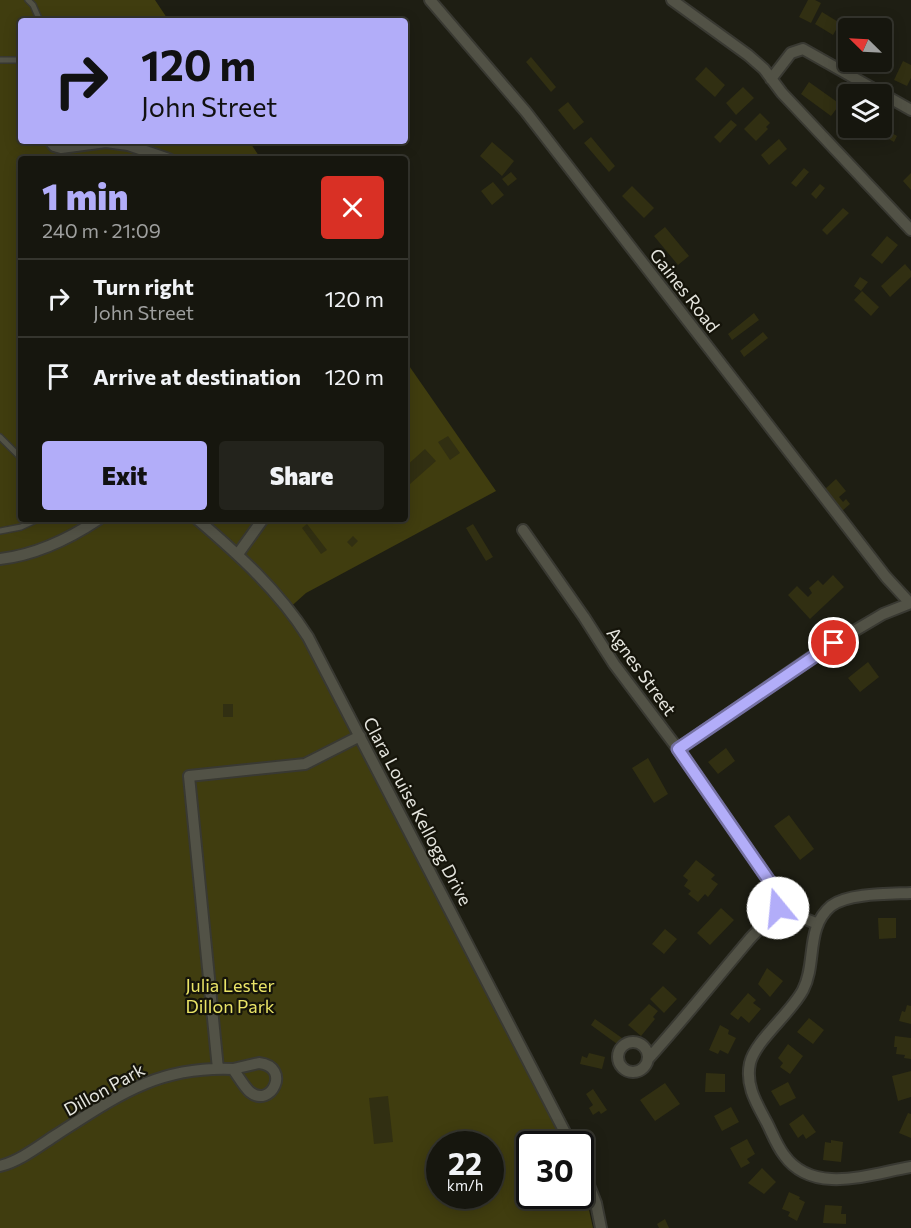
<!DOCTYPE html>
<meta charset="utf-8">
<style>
:root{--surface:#16160e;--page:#23231c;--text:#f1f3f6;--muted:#9e9f9e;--line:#35352e;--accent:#b2adf9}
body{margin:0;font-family:Commissioner,sans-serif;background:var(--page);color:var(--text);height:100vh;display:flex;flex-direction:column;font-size:22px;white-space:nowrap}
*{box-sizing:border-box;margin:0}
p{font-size:20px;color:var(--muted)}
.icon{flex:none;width:33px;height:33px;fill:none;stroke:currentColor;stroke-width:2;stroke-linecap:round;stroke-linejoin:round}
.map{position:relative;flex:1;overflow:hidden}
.panel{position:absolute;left:18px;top:156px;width:390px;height:366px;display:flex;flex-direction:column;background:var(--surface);border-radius:6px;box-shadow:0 3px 15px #0003,0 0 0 2px var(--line)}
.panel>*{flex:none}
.banner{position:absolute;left:18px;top:18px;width:390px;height:126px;border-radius:6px;box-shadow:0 3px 15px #0003,0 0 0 2px var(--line);background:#b2adf9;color:#111;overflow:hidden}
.needle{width:39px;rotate:294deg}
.buttons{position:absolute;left:838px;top:18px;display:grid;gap:12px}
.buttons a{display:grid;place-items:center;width:54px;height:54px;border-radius:6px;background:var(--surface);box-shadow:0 3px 15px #0003,0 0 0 2px var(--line);font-size:30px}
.speed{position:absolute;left:426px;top:1131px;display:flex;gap:12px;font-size:30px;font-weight:700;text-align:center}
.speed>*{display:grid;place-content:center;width:78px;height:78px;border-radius:50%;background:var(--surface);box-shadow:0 3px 15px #0003,0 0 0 2px var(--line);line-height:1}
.speed small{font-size:15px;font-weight:400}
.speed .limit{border:3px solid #111;border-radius:9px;background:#fff;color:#111}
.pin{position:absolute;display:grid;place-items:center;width:51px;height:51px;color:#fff;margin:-26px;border:3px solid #fff;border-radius:50%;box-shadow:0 2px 6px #0007}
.me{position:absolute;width:66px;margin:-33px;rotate:343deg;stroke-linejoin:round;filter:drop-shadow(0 0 4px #0008)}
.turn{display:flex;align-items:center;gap:21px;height:126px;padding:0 24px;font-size:27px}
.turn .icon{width:78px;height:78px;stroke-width:2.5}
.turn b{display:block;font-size:42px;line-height:51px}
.round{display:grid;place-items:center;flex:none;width:63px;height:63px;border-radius:6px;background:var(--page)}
.overview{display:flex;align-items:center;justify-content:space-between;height:102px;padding:0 24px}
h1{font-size:36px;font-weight:800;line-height:45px;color:var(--accent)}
.cta{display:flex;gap:12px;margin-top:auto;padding:12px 24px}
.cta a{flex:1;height:69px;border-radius:6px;background:var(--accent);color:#111;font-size:24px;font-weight:800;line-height:69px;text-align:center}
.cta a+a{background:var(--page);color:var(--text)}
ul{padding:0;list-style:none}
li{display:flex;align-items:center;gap:18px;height:78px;padding:0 24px;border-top:2px solid var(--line)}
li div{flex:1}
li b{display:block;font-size:22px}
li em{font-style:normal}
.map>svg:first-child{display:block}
</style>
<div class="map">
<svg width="911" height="1228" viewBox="0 0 911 1228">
<rect width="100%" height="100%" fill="#1e1e13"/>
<path fill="#403d0f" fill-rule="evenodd" d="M0,0H155L169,21H21V141H249L261,159H21V519H405V360L496,491L306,593L286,611L307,642L566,1144H530V1196H580L581,1174L593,1228H0ZM440,1144H490V1196H440Z"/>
<path fill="#312f12" d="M808,0H815L821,3L811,23L799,17Z
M822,12L840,23L833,35L815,24Z
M531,57L556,87L551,92L526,62Z
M903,61L911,65V78L907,86L894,80Z
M706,67L725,85L715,97L695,79Z
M809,82L840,104L831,116L801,94Z
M743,87L754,98L736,115L726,103Z
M568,102L584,122L574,130L558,110Z
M760,113L770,123L766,127L768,129L756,141L744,129Z
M731,120L737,125L720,143L714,137Z
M882,121L888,124L885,129L897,136L894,142L870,128H882Z
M591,137L615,166L609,172L584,143Z
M779,139L787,149L769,165L761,155Z
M492,142L514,161L502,176L480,156Z
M804,168L809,172L796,187L791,183Z
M511,172L517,179L508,186L502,179Z
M911,173V190L903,181Z
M493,182L504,195L492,205L481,191Z
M820,184L825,188L816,199L811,194Z
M632,186L654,208L644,218L622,196Z
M843,208L849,213L827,235L822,230Z
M665,227L689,256L678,265L654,236Z
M887,236L898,245L882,264L871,255Z
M905,264L911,271V277L890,297L881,286Z
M860,277L868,282L861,291L854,286Z
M862,291L879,307L871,316L854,300Z
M754,313L759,320L732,340L728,334Z
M763,332L768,338L744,357L740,351Z
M448,436L460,453L450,460L438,442Z
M425,449L436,461L410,484L405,479V467Z
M836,479L846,491L839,497L843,502L846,499L850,504L842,511L824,490Z
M307,524L327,550L321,554L302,528Z
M473,524L493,557L486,561L466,528Z
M353,536L358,541L352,547L347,542Z
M833,575L844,587L810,619L788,595L797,586L808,597L812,593L809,588L818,580L823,585Z
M868,662L879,677L860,692L848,678Z
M223,704H233V717H223Z
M726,748L735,761L718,774L708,762Z
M648,758L668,794L654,803L632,768Z
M789,815L814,849L800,860L774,826Z
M696,860L715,875L711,879L718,884L708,897L705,894L698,902L688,894L691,891L684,886L688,880L683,876Z
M721,908L734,920L710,945L697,933Z
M878,918H896V938L879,939Z
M665,929L677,939L664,954L652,944Z
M767,968L783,981L770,997L758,984Z
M663,986L677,999L664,1013L650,999Z
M748,993L756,1000L753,1003L761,1009L749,1023L741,1016L738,1020L730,1014Z
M649,1004L658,1011L653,1017L655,1019L641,1036L628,1025Z
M907,1005L911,1006V1024L899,1021L902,1011L905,1012Z
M809,1018L824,1030L813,1044L797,1032Z
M595,1019L622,1038L617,1044L591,1025Z
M720,1025L729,1030L728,1034L736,1038L728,1054L720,1050L718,1054L709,1050Z
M895,1036L911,1038V1059L904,1058L905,1055L896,1054L897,1047H894Z
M788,1044L803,1056L790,1074L780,1067L783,1063L778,1058Z
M589,1053L605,1057L602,1069L580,1064L582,1056L587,1058Z
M911,1071V1097L898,1101L892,1076Z
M706,1073L725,1074V1092H705Z
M788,1082L796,1098L780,1106L771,1091Z
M665,1083L680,1104L655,1121L640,1100Z
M593,1089L607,1110L601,1114L599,1111L593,1115L589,1108L593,1105L586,1094Z
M388,1096L393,1142L374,1144L369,1098Z
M731,1107L739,1122L722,1131L714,1116Z
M908,1113L911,1114V1138L899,1133Z
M803,1114L816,1132L806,1139L803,1134L798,1138L789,1124Z
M747,1139L755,1154L747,1159L750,1163L741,1168L730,1148Z
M831,1140L843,1142L841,1162L823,1160L825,1142L831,1143Z
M762,1168L776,1182L764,1194L748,1183Z
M789,1192L800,1197L799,1199L805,1202L797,1221L788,1216L790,1212L782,1209Z
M825,1205L842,1206L841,1214H846V1224L823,1223Z
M665,1219L669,1228H659L657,1224Z"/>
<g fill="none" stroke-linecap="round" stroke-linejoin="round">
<g stroke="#393932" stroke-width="8">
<path id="lane" d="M28,0L33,5L40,21
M0,60H21
M0,437L21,458
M0,531L21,527L38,519"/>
</g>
<g stroke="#393932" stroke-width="14">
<path id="street" d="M430,0L526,112L886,577L910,603
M672,0L748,55L764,69L782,93L911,230
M771,79L791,53L803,49L911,110
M50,141L54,146L61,148L106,142L128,145L169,159
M197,519C239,555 278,590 308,637L571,1144
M523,530L584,617L614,664L678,749L772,885L780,902C775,918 758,928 748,941C715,980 683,1020 649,1058
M238,554L263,519
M0,559C36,555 69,539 99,519
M678,749L817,653L883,614L911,603
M911,893C890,894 848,893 831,906C805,928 817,963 803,990C791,1013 755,1041 750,1063C745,1086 757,1104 767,1123C772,1133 777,1146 784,1155C813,1196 870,1174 911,1167
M778,908L818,924
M618 1057a15 15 0 1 1 30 0a15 15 0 1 1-30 0Z
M259,1063C292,1067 271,1109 250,1092C245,1088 238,1076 233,1069Z
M218,1069L189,776L305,764L360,736
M580,1163L596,1203L601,1228
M0,1166C20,1161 39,1146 56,1135C117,1096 157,1066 233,1069"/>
</g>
<use href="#lane" stroke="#525246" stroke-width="5"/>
<use href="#street" stroke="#525246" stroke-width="10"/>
</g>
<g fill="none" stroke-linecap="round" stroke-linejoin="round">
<g stroke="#7470a2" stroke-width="15">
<path id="route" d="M778,908L780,902L772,885L678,749L834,643"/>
</g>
<use href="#route" stroke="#b2adf9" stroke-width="10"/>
</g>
<g text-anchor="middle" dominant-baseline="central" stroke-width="4.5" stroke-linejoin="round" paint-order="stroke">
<g font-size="18" fill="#e5e5de" stroke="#15140a">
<text transform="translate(685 290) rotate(52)">Gaines Road</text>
<text transform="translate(642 671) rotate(54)">Agnes Street</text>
<text transform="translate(418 811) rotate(62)">Clara Louise Kellogg Drive</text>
<text transform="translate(104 1089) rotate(-29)">Dillon Park</text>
</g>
<g font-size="18" fill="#eae467" stroke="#15140a">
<text x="230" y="985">Julia Lester<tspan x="230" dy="21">Dillon Park</tspan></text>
</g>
</g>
</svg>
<div class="buttons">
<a><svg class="needle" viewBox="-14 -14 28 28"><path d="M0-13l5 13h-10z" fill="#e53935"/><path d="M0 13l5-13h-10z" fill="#9e9f9e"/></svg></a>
<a><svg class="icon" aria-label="layers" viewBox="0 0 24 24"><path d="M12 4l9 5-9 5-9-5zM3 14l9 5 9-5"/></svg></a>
</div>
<div class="speed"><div>22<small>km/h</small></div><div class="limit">30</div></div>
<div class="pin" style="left:834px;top:643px;background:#d93025"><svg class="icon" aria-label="arrive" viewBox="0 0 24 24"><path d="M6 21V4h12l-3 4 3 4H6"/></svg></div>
<svg class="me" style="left:778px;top:908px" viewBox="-20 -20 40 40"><circle r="19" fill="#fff"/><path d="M0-13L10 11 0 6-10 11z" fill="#b2adf9"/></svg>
<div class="banner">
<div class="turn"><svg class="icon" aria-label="right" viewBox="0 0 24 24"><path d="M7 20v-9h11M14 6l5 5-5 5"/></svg><div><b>120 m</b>John Street</div></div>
</div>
<section class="panel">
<div class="overview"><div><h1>1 min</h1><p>240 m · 21:09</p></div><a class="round" style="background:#d93025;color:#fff"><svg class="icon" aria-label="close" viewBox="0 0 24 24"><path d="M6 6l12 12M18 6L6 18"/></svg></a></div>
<ul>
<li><svg class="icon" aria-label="right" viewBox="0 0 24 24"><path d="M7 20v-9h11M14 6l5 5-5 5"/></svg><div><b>Turn right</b><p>John Street</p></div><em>120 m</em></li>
<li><svg class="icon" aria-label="arrive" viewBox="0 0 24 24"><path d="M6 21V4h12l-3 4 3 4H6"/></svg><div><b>Arrive at destination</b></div><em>120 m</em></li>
</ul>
<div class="cta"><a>Exit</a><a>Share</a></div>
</section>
</div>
